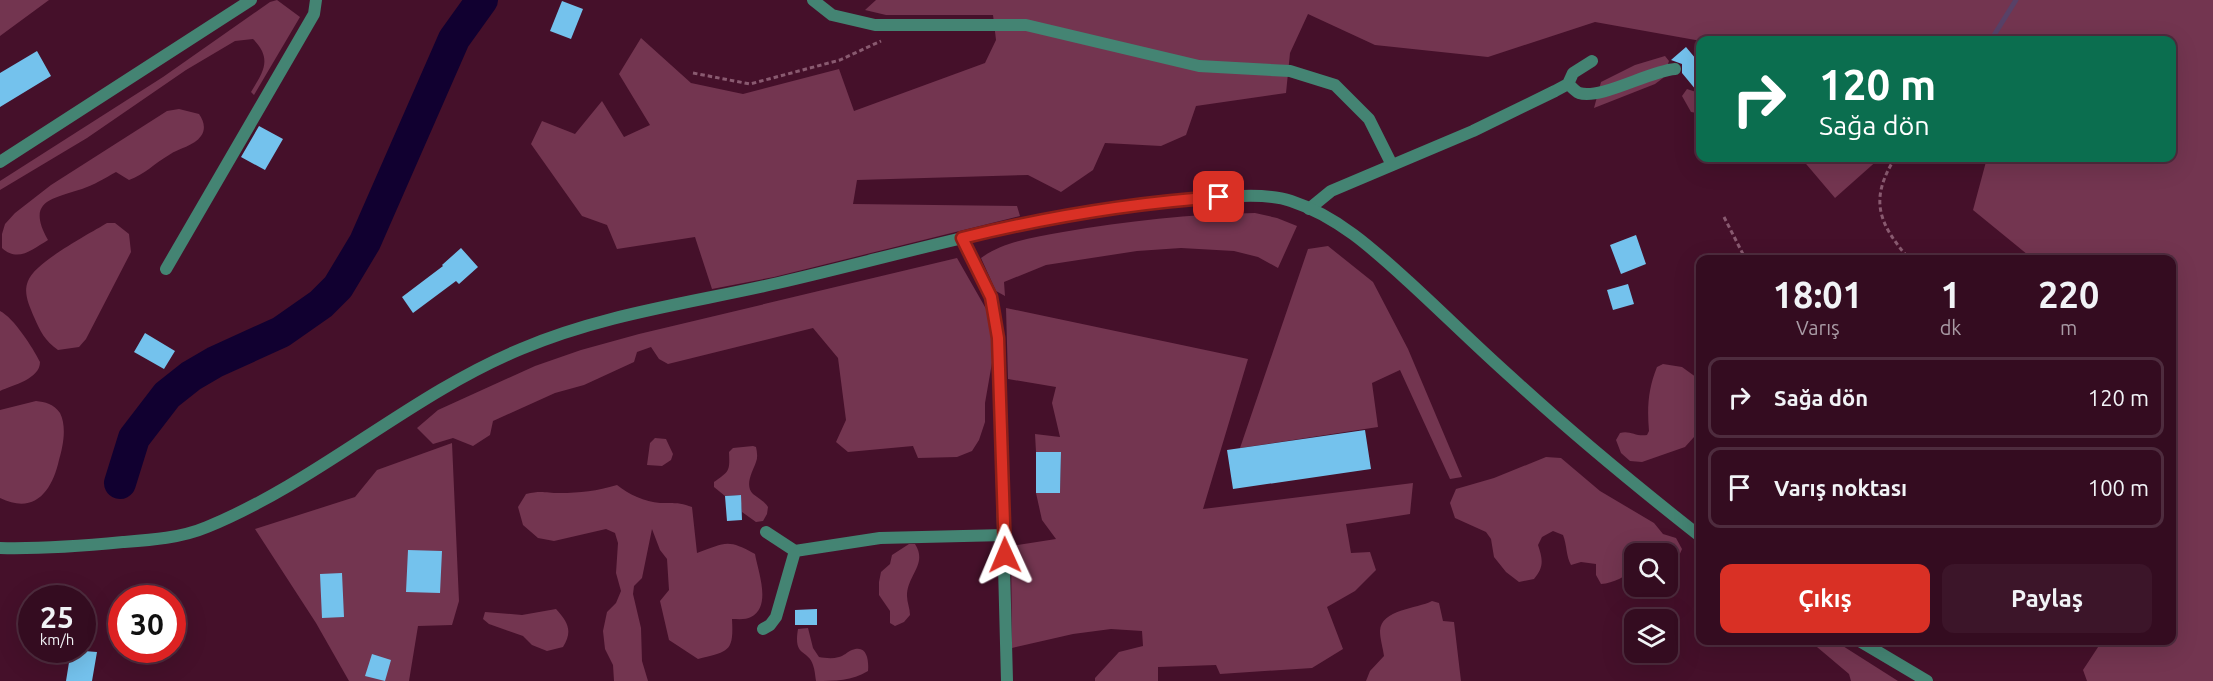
<!DOCTYPE html>
<html lang="tr">
<meta charset="utf-8">
<style>
:root{--surface:#340c20;--page:#3c1529;--text:#f1f3f6;--muted:#a99ba5;--line:#4e2c3e;--accent:#d93025}
body{margin:0;font-family:Ubuntu,sans-serif;background:var(--page);color:var(--text);height:100vh;display:flex;flex-direction:column;font-size:22px;white-space:nowrap}
*{box-sizing:border-box;margin:0}
p{font-size:20px;color:var(--muted)}
.icon{flex:none;width:33px;height:33px;fill:none;stroke:currentColor;stroke-width:2;stroke-linecap:round;stroke-linejoin:round}
.map{position:relative;flex:1;overflow:hidden}
.details{position:absolute;left:1696px;top:255px;width:480px;height:390px;display:flex;flex-direction:column;background:var(--surface);border-radius:12px;box-shadow:0 6px 24px #0002,0 0 0 2px var(--line)}
.details>*{flex:none}
.hud{position:absolute;left:1696px;top:36px;width:480px;height:126px;border-radius:12px;box-shadow:0 6px 24px #0002,0 0 0 2px var(--line);background:#0b6e4f;color:#fff;overflow:hidden}
.buttons{position:absolute;left:1624px;top:543px;display:grid;gap:12px}
.buttons a{display:grid;place-items:center;width:54px;height:54px;border-radius:12px;background:var(--surface);box-shadow:0 6px 24px #0002,0 0 0 2px var(--line);font-size:30px}
.speed{position:absolute;left:18px;top:585px;display:flex;gap:12px;font-size:30px;font-weight:700;text-align:center}
.speed>*{display:grid;place-content:center;width:78px;height:78px;border-radius:50%;background:var(--surface);box-shadow:0 6px 24px #0002,0 0 0 2px var(--line);line-height:1}
.speed small{font-size:15px;font-weight:400}
.speed .limit{border:9px solid #d22;background:#fff;color:#111}
.pin{position:absolute;display:grid;place-items:center;width:51px;height:51px;color:#fff;margin:-26px;border-radius:12px;box-shadow:0 3px 9px #0006}
.me{position:absolute;width:66px;margin:-33px;rotate:359deg;stroke-linejoin:round;filter:drop-shadow(0 0 4px #0008)}
.turn{display:flex;align-items:center;gap:21px;height:126px;padding:0 24px;font-size:27px}
.turn .icon{width:78px;height:78px;stroke-width:2.5}
.turn b{display:block;font-size:42px;line-height:51px}
.eta{display:flex;justify-content:space-evenly;align-items:center;height:102px;text-align:center}
.eta b{font-size:36px;font-weight:600;line-height:42px}
.cta{display:flex;gap:12px;margin-top:auto;padding:12px 24px}
.cta a{flex:1;height:69px;border-radius:12px;background:var(--accent);color:#fff;font-size:24px;font-weight:600;line-height:69px;text-align:center}
.cta a+a{background:var(--page);color:var(--text)}
ul{padding:0;list-style:none}
li{display:flex;align-items:center;gap:18px;height:81px;margin:0 12px 9px;padding:0 12px;border:3px solid var(--line);border-radius:12px}
li div{flex:1}
li b{display:block;font-size:22px}
li em{font-style:normal}
.map>svg:first-child{display:block}
</style>
<div class="map">
<svg width="2213" height="681" viewBox="0 0 2213 681">
<rect width="100%" height="100%" fill="#45102a"/>
<path fill="#733550" d="M0,0H49L0,36Z
M277,0L300,17L254,95L251,92C263,72 273,59 253,39L235,41L186,70L87,138L0,190V181L163,77L270,2Z
M876,0H2213V681H2087L2083,670L2102,641L2172,640V260L2033,259L1973,210L1987,158H2172V40L1701,41L1595,22L1488,57L1375,45L1308,14L1290,53L1286,93L1196,106L1186,135L1161,146L1105,143L1093,170L1061,192L1028,175L857,180L853,204L1017,206L1020,216L774,277L712,289L695,237L617,249L607,225L582,216L531,144L542,121L575,134L602,101L624,137L650,125L619,74L641,38L691,83L743,94L839,69L854,111L985,63L996,40L993,15H886L865,10Z
M1665,56L1669,61L1663,78L1655,84L1594,108L1601,82L1635,65Z
M1687,89L1699,93L1701,107L1697,113L1691,112L1682,96Z
M179,109L199,114C204,121 206,129 201,136C194,146 179,148 169,155C155,163 144,175 129,180L116,172C105,178 94,185 82,189C51,199 26,201 48,240C33,249 18,263 2,248V234L5,224L15,213L51,185L167,111Z
M1801,158H1880L1835,198Z
M1255,213L1277,218L1297,226L1278,268L1258,257L1234,251L1181,248L1137,251L1046,265L1004,282L1005,296L996,291L981,258C1004,241 1036,237 1063,232C1127,221 1190,214 1255,213Z
M107,223H115L129,234L131,252L86,339L79,347L58,350C45,341 40,331 34,317C29,305 23,293 28,281C35,262 89,234 107,223Z
M1328,246L1373,282L1408,349L1462,477L1450,479L1400,370L1372,383L1378,427L1240,448L1308,249Z
M957,258L989,314L993,357L985,403V422L979,440L972,451L957,457L918,458L913,446L848,452L836,442L846,420L838,358L813,328L668,364L659,359L651,347L637,352L634,362L584,385L555,393L493,421L490,435L473,446L453,438L433,444L417,428L438,410L535,366L581,350L639,334Z
M1006,308L1248,359L1203,509L1413,483L1410,514L1346,524L1351,553L1370,552L1376,570L1355,591L1327,607L1343,649L1312,668L1220,674L1216,665L1158,667V681H1095V678L1119,652L1143,646L1142,631L1111,629L1073,634L1012,648L1011,546L1056,539L1042,520L1036,493H1060L1061,453L1036,452L1035,434L1060,437L1052,403L1056,387L1008,379Z
M0,311C14,318 33,348 40,362C40,379 13,385 0,391Z
M1663,364L1682,367L1700,380L1701,409L1694,437L1685,447L1642,462L1630,461L1621,453L1616,440L1620,433C1630,430 1636,437 1647,435L1649,431C1647,408 1648,389 1657,367Z
M36,401C45,402 54,404 60,413C67,427 63,446 59,460C52,491 35,515 0,498V410Z
M655,438L666,439L673,454L671,460L662,466L647,465L650,443Z
M452,443L459,601L452,625L418,626L409,681H349L316,623L255,529L355,497L377,470Z
M753,446L756,447C757,452 758,457 756,462C753,471 744,485 753,494C759,499 763,500 768,507L767,514L763,521L756,522L742,512L740,495L725,496L714,487V482C729,471 730,472 729,452L733,448Z
M1546,457L1561,458L1600,491L1654,523L1663,534L1676,538L1682,549L1678,558L1671,560L1668,554L1654,550L1650,553L1635,554V568C1625,577 1614,583 1601,584L1596,575V564L1581,562L1571,565C1566,556 1567,545 1563,535L1553,531L1542,537L1538,545C1543,560 1544,567 1534,579L1519,582L1506,572L1494,557L1491,539L1486,532L1455,518L1450,503L1456,489L1494,478Z
M617,485C628,494 645,502 660,503C672,503 680,502 692,507L697,553C725,543 727,538 755,554C758,572 772,606 751,617C746,620 738,619 732,619C734,653 728,651 698,659L669,640L660,601L669,590L667,559L660,550L652,529L642,578L634,586L633,594L641,628L642,661L648,681H614L613,665L605,649L603,631L607,612L616,603L621,591L616,573L618,543L615,533L606,529L554,541L538,538L523,525L518,507L526,494C542,490 545,493 560,493C580,493 597,491 617,485Z
M909,544H915C928,564 907,575 907,596C907,602 910,609 910,615L904,622L895,626L890,623V611L879,595V582L881,572L890,564L892,555Z
M1432,601L1439,603L1443,621L1454,622L1461,681H1366L1370,671L1384,656C1383,648 1380,639 1380,631C1381,609 1417,609 1432,601Z
M556,609C568,622 573,631 563,647L547,651L532,645L523,636L489,624L483,619L485,612L522,615Z
M808,628L813,648L819,657C825,658 832,659 839,657C844,656 847,652 852,650C867,644 869,660 868,671C852,681 835,681 816,681C815,676 815,670 813,665C808,649 793,658 798,629Z
M1817,641H1835L1898,681H1851L1849,674L1817,647Z"/>
<g fill="none" stroke-linecap="round" stroke-linejoin="round">
<path stroke="#584167" stroke-width="5" d="M1991,40L2016,0"/>
<path stroke="#110030" stroke-width="32" d="M120,483L134,438L167,395L191,376L215,362L281,332L321,304L338,287L365,242L454,39L482,0"/>
</g>
<path fill="#74c2ed" d="M562,1L583,9L571,39L550,31Z
M1686,47L1701,65V96L1682,73V64L1671,60Z
M37,51L51,76L0,107V73Z
M259,126L283,139L265,170L241,157Z
M1636,235L1646,264L1621,274L1610,245Z
M461,248L478,267L459,284L456,281L413,313L402,297L443,266L442,265Z
M1628,284L1634,304L1613,310L1607,290Z
M145,333L175,351L164,369L134,352Z
M1365,430L1371,469L1233,489L1227,450Z
M1036,452H1061L1060,493H1036Z
M741,495L742,520L727,521L725,496Z
M408,550L442,551L440,593L406,592Z
M342,573L344,617L322,618L320,574Z
M817,609V625H795V610Z
M71,650L97,652L92,681H66Z
M372,654L391,660L385,681L365,676Z"/>
<g fill="none" stroke-linecap="round" stroke-linejoin="round">
<path stroke="#895a70" stroke-width="3" stroke-dasharray="4.5 3" stroke-linecap="butt" d="M693,73L750,84L840,60L881,41
M1895,158C1869,200 1878,223 1910,260
M1724,217L1746,260"/>
<path stroke="#448473" stroke-width="12" d="M813,0L832,15L875,25H1026L1199,66L1290,71L1335,85L1369,119L1392,165
M1568,84C1571,86 1575,91 1579,93C1601,100 1649,71 1675,69
M0,162L251,0
M1309,209L1331,191L1473,131L1555,91L1568,84L1573,73L1592,61
M962,238L991,297L998,338L1007,681
M166,269L314,14L316,0
M795,551L880,538L1005,535
M763,629L770,625L776,617L795,551L766,532"/>
<path stroke="#448473" stroke-width="12" d="M0,548C41,549 82,546 123,542C151,540 181,538 207,527C319,481 410,395 521,349C603,314 691,303 778,283C917,251 1054,208 1197,199C1224,197 1265,192 1291,201C1337,216 1373,249 1408,281C1443,313 1476,346 1512,378C1573,434 1636,486 1701,537
M1858,640L1927,681"/>
</g>
<g fill="none" stroke-linecap="round" stroke-linejoin="round">
<g stroke="#8d1f18" stroke-width="15">
<path id="route" d="M1005,555L998,338L991,297L962,238C1047,217 1132,203 1219,197"/>
</g>
<use href="#route" stroke="#d93025" stroke-width="10"/>
</g>
</svg>
<div class="buttons">
<a><svg class="icon" aria-label="search" viewBox="0 0 24 24"><circle cx="10" cy="10" r="6"/><path d="M15 15l6 6"/></svg></a>
<a><svg class="icon" aria-label="layers" viewBox="0 0 24 24"><path d="M12 4l9 5-9 5-9-5zM3 14l9 5 9-5"/></svg></a>
</div>
<div class="speed"><div>25<small>km/h</small></div><div class="limit">30</div></div>
<div class="pin" style="left:1219px;top:197px;background:#d93025"><svg class="icon" aria-label="arrive" viewBox="0 0 24 24"><path d="M6 21V4h12l-3 4 3 4H6"/></svg></div>
<svg class="me" style="left:1005px;top:555px" viewBox="-20 -20 40 40"><path d="M0-17L14 15 0 8-14 15z" fill="#d93025" stroke="#fff" stroke-width="4"/></svg>
<div class="hud">
<div class="turn"><svg class="icon" aria-label="right" viewBox="0 0 24 24"><path d="M7 20v-9h11M14 6l5 5-5 5"/></svg><div><b>120 m</b>Sağa dön</div></div>
</div>
<section class="details">
<div class="eta">
<div><b>18:01</b><p>Varış</p></div>
<div><b>1</b><p>dk</p></div>
<div><b>220</b><p>m</p></div>
</div>
<ul>
<li><svg class="icon" aria-label="right" viewBox="0 0 24 24"><path d="M7 20v-9h11M14 6l5 5-5 5"/></svg><div><b>Sağa dön</b></div><em>120 m</em></li>
<li><svg class="icon" aria-label="arrive" viewBox="0 0 24 24"><path d="M6 21V4h12l-3 4 3 4H6"/></svg><div><b>Varış noktası</b></div><em>100 m</em></li>
</ul>
<div class="cta"><a>Çıkış</a><a>Paylaş</a></div>
</section>
</div>
